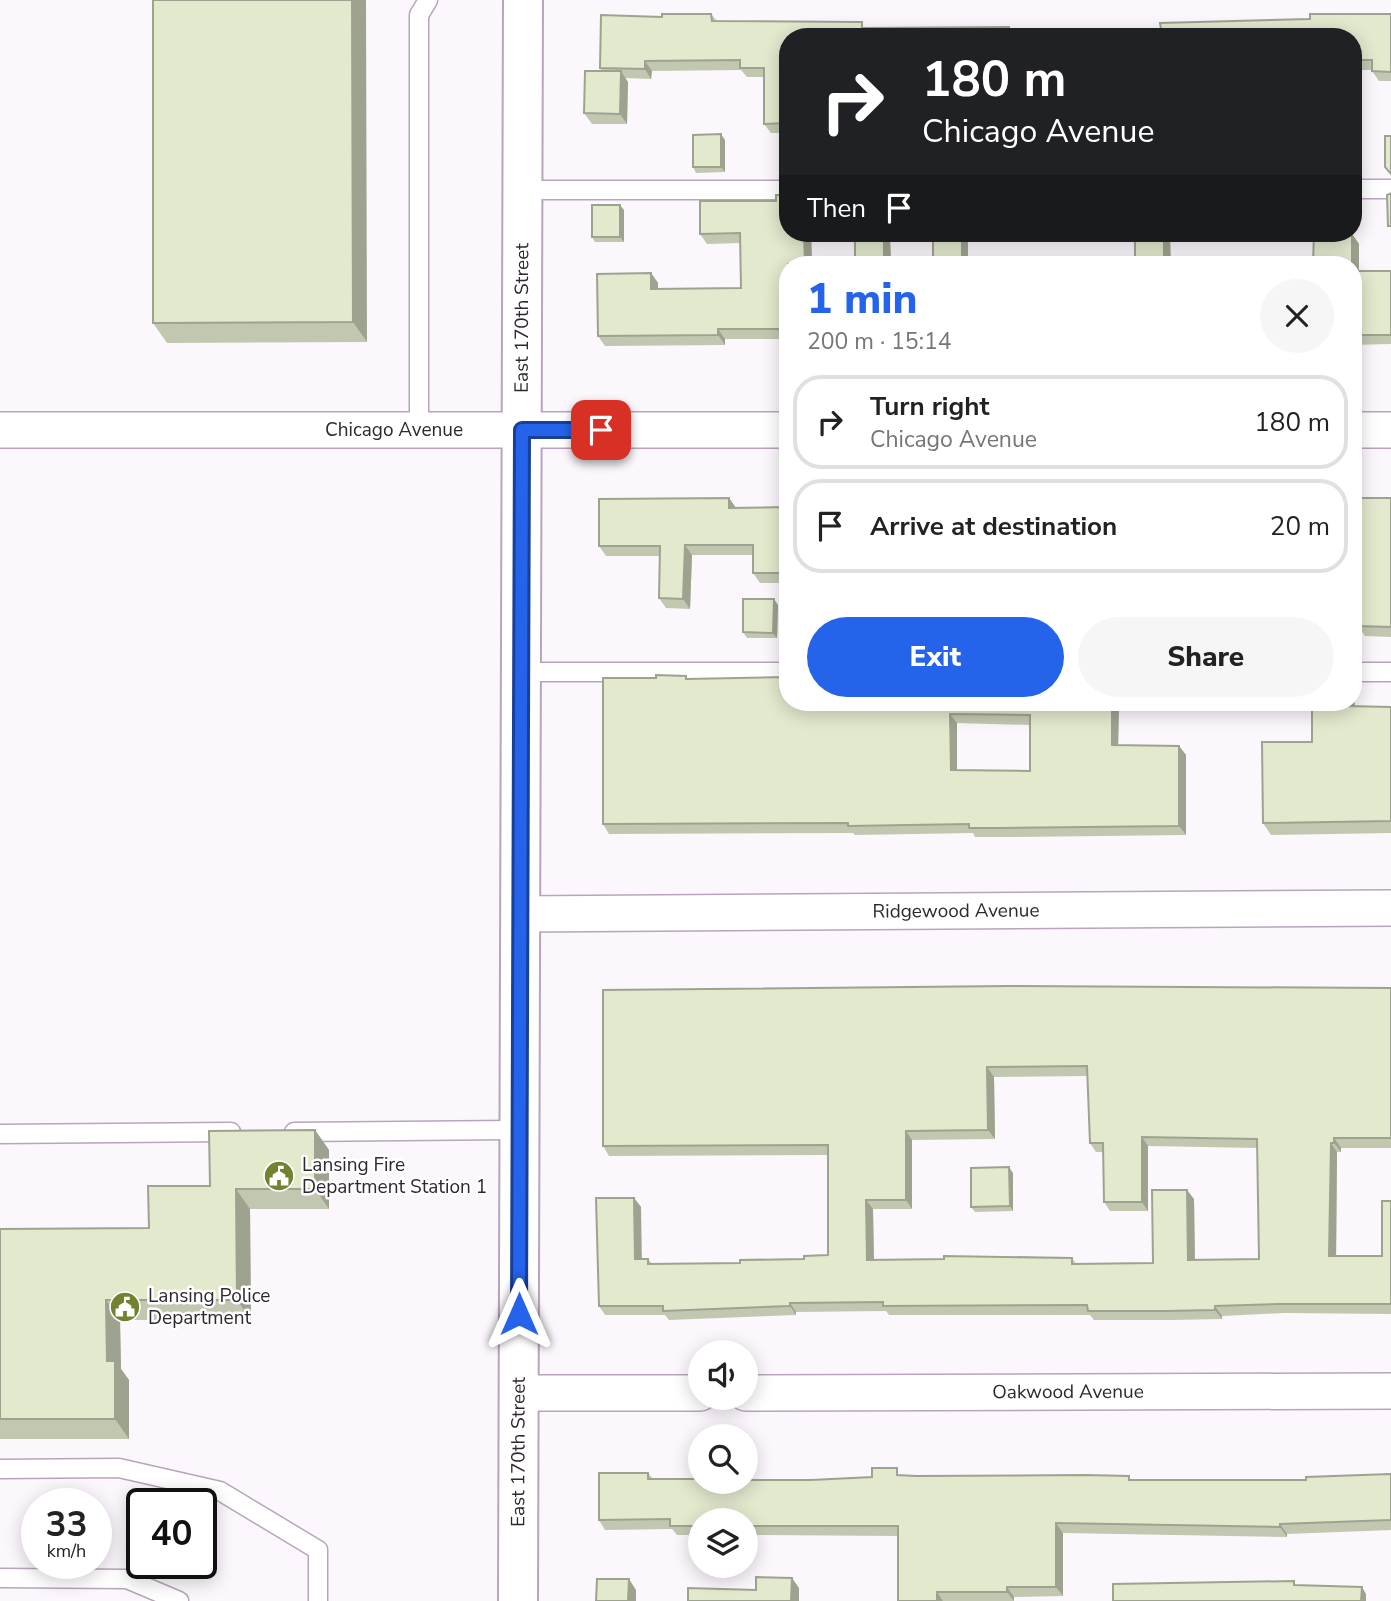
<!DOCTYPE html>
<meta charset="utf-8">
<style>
:root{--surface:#fff;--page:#f6f6f6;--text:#222;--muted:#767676;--line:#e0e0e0;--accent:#2563eb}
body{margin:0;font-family:"Nunito Sans",sans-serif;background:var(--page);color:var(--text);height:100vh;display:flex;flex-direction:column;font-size:26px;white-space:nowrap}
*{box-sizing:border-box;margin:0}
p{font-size:23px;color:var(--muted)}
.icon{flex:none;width:38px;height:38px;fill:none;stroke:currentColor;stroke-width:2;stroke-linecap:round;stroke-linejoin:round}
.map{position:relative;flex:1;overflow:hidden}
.side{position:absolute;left:779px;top:256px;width:583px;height:455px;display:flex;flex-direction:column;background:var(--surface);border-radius:28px;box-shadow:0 4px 18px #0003}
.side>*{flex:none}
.top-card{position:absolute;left:779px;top:28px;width:583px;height:214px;border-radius:28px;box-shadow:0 4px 18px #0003;background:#202124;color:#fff;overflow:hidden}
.fabs{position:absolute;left:688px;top:1340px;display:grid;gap:14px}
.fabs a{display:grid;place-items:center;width:70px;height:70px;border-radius:50%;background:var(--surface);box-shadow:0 4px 18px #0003;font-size:35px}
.speed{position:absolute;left:21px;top:1488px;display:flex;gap:14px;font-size:35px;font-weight:700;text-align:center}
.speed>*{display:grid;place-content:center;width:91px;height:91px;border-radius:50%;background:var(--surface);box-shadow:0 4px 18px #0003;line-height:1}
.speed small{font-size:18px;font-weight:400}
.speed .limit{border:4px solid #111;border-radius:10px;background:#fff;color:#111}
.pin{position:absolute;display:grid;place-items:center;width:60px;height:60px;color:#fff;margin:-30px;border-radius:14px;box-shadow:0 4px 10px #0006}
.me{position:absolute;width:77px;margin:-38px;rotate:0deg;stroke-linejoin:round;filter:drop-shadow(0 0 5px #0008)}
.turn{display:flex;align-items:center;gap:24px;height:147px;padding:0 28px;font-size:32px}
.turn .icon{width:91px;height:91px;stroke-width:2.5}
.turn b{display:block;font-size:49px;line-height:60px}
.then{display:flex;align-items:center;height:66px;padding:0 28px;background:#0003;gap:14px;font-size:26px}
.round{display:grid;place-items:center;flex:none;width:74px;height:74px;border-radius:37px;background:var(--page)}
.overview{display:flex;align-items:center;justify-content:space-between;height:119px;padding:0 28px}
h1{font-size:42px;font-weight:800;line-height:52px;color:var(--accent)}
.primary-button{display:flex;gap:14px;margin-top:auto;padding:14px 28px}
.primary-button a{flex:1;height:80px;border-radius:42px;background:var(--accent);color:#fff;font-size:28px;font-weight:800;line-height:80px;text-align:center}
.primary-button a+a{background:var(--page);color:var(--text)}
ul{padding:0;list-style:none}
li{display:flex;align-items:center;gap:21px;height:94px;margin:0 14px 10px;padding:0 14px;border:4px solid var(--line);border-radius:28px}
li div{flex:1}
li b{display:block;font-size:26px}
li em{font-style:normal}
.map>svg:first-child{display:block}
</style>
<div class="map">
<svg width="1391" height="1601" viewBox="0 0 1391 1601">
<rect width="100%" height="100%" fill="#fbf7fc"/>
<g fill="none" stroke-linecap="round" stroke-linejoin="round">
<g stroke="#b8a5bb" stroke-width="21">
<path id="lane" d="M1353,189H1391
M523,190H788
M419,430V15L428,0
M521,672H788
M1353,672H1391
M294,1132L519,1130
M0,1134L231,1132
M0,1469L119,1468L220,1491L318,1550V1601
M0,1578L127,1579L179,1601"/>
</g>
<g stroke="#b8a5bb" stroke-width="38">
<g id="street">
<path id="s1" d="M0,430H788"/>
<path d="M1353,430H1391"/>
<path id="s2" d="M520,914L1391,908"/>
<path d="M518,1393H700"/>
<path id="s3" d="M746,1393L1391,1391"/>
</g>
</g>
<g stroke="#b8a5bb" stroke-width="42">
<g id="secondary">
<path id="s4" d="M518,1601L523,0"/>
</g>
</g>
<use href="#lane" stroke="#fff" stroke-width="18"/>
<use href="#street" stroke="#fff" stroke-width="35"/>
<use href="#secondary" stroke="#fff" stroke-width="38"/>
</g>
<path fill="#c2c8b0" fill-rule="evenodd" d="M153,0L367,342L167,343L153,323Z
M711,14L717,21L866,28L1011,29H1161L1391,14V81H1379L1372,71V70H1353V37H788V133H771L764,124V77H747L741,70L652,71L651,79L625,78L628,82L627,124H592L584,113L602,71L600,68L662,17Z
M725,140V172L696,173L693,167Z
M624,210V242H595L592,237Z
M811,233L812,263H855L890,236L891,264H788V339H725V345L605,346L598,336L651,273L658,283V288H741V243L707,244L700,234Z
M1095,233H1124L1096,234Z
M1352,234L1359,244V271H1391V344L1353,345Z
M729,498L736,508L788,507V583H760L753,573V555H692L690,609L666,608L659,598L660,556H606L599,546Z
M1353,498H1391V637L1365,636L1358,626L1360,554H1353Z
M778,605L777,638H747L743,632Z
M656,678L688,679L788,702H1119L1118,745L1179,746L1186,755V835L1010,837H975L973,833L855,835L853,833L609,834L603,824ZM957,723L1030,725V771H957Z
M1354,686L1355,707H1391V833L1271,835L1263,823L1312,742Z
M1391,988V1148H1341V1152H1337L1336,1256H1382L1391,1201V1314L1284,1313L1222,1316V1319L1172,1320H1094L1090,1315H889L886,1311L796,1312V1315L669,1320L665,1315H605L599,1306L634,1198L641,1207V1259H648L652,1264L740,1263L804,1259L828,1255V1155L609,1156L603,1146V990ZM1087,1076L1090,1143L1096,1152H1103L1104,1202L1110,1211H1148V1146L1257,1148L1259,1259L1195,1260L1194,1199L1153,1263L1076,1264L1072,1258L874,1260L873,1209H912V1140L995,1139L994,1077Z
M315,1130L329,1150V1209H250L251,1320H120L121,1369L129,1380V1439H0V1229L149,1228L210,1186Z
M1013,1173V1211L975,1212L971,1207Z
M648,1473L653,1479L811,1480L902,1476L1214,1480H1306L1391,1474V1530L1287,1534V1537L1063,1533V1596L1014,1597V1601H898V1536L746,1535V1521H700V1535H677L672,1529L605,1530L599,1520Z"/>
<path fill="#9ea390" d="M352,0H366L367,342L353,322Z
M645,61L652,71L651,79L645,69Z
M621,71L628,82L627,124L620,114Z
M721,134L725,140V172L721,167Z
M620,205L624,210V242L620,237Z
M804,233H811L812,264L805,263Z
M884,233H888L890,236L891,264H884Z
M962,233H968V264H962Z
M1164,233H1170L1171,264H1164Z
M1352,234L1359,244V281L1353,272Z
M651,273L658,283V298L651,289Z
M718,329L725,339V345L718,335Z
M729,498L736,508H729Z
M685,545L692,555L690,609L683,599Z
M774,599L778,605L777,638L773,633Z
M1353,684L1354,686L1355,719L1346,706V702H1353Z
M1112,702H1119L1118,755L1112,745Z
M950,714L957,723V780L951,770Z
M1179,746L1186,755V835L1179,826Z
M987,1067L994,1077L995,1139L988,1130Z
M315,1130L329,1150V1209L315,1189Z
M906,1131L912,1140V1209L906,1200Z
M1142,1137L1148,1146V1211L1142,1202Z
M1334,1138L1341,1148V1152L1334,1143Z
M1331,1143L1337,1152L1336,1265L1329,1256Z
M1009,1167L1013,1173V1211L1010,1206Z
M236,1189L250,1209L251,1320L237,1300Z
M1187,1190L1194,1199L1195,1269L1188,1260Z
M634,1198L641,1207L642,1268L635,1259Z
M866,1200L873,1209L874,1269L867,1260Z
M106,1300L120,1320L121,1369L129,1380V1439L115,1419L107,1361Z
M790,1303L796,1312V1315L790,1306Z
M1215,1306L1222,1316V1319L1215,1310Z
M1056,1523L1063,1533V1596L1056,1587Z
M1280,1524L1287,1534V1537L1280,1527Z
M792,1578L799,1588V1601H791Z
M629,1579L636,1590V1601H628Z
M1007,1587L1014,1597V1601L1007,1592Z
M1362,1587L1366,1594V1601H1361Z
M937,1592L943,1601H937Z"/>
<path fill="#e2e9cd" stroke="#9ea390" stroke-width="2" fill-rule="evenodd" d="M153,0H352L353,322L153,323Z
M662,14H711L712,21L862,22V28L1009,27V29H1161L1160,23L1310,19V14H1391V72L1372,71V60H1353V37H788V123L764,124V68H740V60L645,61V69L600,68L601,15L662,17Z
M585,71H621L620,114L584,113Z
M721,134V167H693V135Z
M1385,136H1391V174L1385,167Z
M1391,193V226H1388L1387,195Z
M776,195H788V233H804L805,263H855V233H884V264H788V329H718V335L598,336L597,274L651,273V289L741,288L740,233L700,234V201H776Z
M592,205H620V237H592Z
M933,233H962V264H933Z
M1135,233H1164V264H1135Z
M1314,233L1352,234V264H1313Z
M1353,271H1391V335H1353Z
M729,498V508L788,507V573H753V545H685L683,599L659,598L660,546H599V499Z
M1353,498H1391V627L1358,626L1360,543L1353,544Z
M743,599H774L773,633L743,632Z
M656,675L686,676V679L788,677V702H1112V745L1179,746V826L1003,828H969V824L848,826V823L603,824V678H656ZM950,714L1030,715V771L951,770Z
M1312,702H1346V706L1391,707V821L1263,823L1262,742H1312Z
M1009,986L1391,988V1138H1334V1143H1331L1329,1256H1382V1201H1391V1304H1278L1215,1306V1310L1166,1311H1088L1087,1305L883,1306V1302L790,1303V1306L663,1311V1306H599L596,1198H634L635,1259H648V1264L740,1263V1260L804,1259V1256L828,1255V1145L603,1146V990ZM1087,1066L1090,1143H1103L1104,1202H1142V1137L1257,1139L1259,1259L1188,1260L1187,1190H1152L1153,1263L1072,1264V1258L944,1256V1259L867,1260L866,1200H906V1131L988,1130L987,1067Z
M315,1130V1189H236L237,1300H106L107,1361H115V1419H0V1229L149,1228L148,1186H210L209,1131Z
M1009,1167L1010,1206L971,1207V1168Z
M872,1468H897V1475L916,1476L1085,1475L1129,1476V1480H1306V1477L1391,1474V1520L1280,1524V1527L1056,1523V1587H1007V1592H937V1601H898V1526H746V1521H700V1526H670V1519L599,1520V1473H648V1479H700V1482H746V1480H811L872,1477Z
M756,1577L792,1578L791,1601H688V1588L756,1590Z
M597,1579H629L628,1601H596Z
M1294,1581V1585L1362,1587L1361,1601H1113V1584Z"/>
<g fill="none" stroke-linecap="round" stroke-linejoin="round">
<g stroke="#184099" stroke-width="18">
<path id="route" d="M519,1314L522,430H601"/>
</g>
<use href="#route" stroke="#2563eb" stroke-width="12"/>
</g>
<defs>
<g id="civic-disc" transform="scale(1.575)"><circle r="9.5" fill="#738231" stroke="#fff"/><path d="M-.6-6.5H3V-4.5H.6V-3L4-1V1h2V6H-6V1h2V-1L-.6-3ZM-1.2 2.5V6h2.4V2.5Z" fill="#fff"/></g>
</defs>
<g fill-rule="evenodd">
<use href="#civic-disc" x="279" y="1176"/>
<use href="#civic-disc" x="125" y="1307"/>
</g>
<g text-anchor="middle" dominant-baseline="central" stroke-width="5" stroke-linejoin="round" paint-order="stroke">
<g font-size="19" fill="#2f2730" stroke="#fff">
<text stroke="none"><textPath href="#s4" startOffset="1283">East 170th Street</textPath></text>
<text stroke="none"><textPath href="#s1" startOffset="394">Chicago Avenue</textPath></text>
<text stroke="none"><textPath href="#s2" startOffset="436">Ridgewood Avenue</textPath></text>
<text stroke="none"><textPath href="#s3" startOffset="322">Oakwood Avenue</textPath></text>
<text stroke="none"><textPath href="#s4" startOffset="149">East 170th Street</textPath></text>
</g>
<g font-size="19" fill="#2f2730" stroke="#fff" text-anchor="start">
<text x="302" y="1165">Lansing Fire<tspan x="302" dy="22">Department Station 1</tspan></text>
<text x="148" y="1296">Lansing Police<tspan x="148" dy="22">Department</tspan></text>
</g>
</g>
</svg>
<div class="fabs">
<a><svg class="icon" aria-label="sound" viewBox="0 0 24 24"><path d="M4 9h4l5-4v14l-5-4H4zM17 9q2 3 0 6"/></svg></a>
<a><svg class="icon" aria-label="search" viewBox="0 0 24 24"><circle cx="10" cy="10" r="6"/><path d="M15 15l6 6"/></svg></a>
<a><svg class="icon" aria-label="layers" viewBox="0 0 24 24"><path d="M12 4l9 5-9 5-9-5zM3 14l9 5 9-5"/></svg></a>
</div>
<div class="speed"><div>33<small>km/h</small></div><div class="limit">40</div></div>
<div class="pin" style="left:601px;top:430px;background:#d93025"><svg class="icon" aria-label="arrive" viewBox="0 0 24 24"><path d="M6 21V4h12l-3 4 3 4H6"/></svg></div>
<svg class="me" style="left:519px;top:1314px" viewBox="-20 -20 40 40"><path d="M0-17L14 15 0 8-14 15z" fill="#2563eb" stroke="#fff" stroke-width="4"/></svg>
<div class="top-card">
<div class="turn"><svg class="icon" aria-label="right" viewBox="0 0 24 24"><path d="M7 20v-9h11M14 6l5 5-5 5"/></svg><div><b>180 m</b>Chicago Avenue</div></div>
<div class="then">Then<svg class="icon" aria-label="arrive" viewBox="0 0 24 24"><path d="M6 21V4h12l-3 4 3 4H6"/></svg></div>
</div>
<section class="side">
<div class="overview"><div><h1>1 min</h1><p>200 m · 15:14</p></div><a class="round"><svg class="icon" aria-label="close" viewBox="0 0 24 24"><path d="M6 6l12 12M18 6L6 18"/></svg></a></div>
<ul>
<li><svg class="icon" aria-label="right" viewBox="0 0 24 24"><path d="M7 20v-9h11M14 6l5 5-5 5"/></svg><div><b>Turn right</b><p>Chicago Avenue</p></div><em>180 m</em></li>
<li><svg class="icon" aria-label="arrive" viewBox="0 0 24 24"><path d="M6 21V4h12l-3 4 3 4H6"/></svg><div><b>Arrive at destination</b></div><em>20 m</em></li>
</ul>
<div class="primary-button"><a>Exit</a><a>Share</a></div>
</section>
</div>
